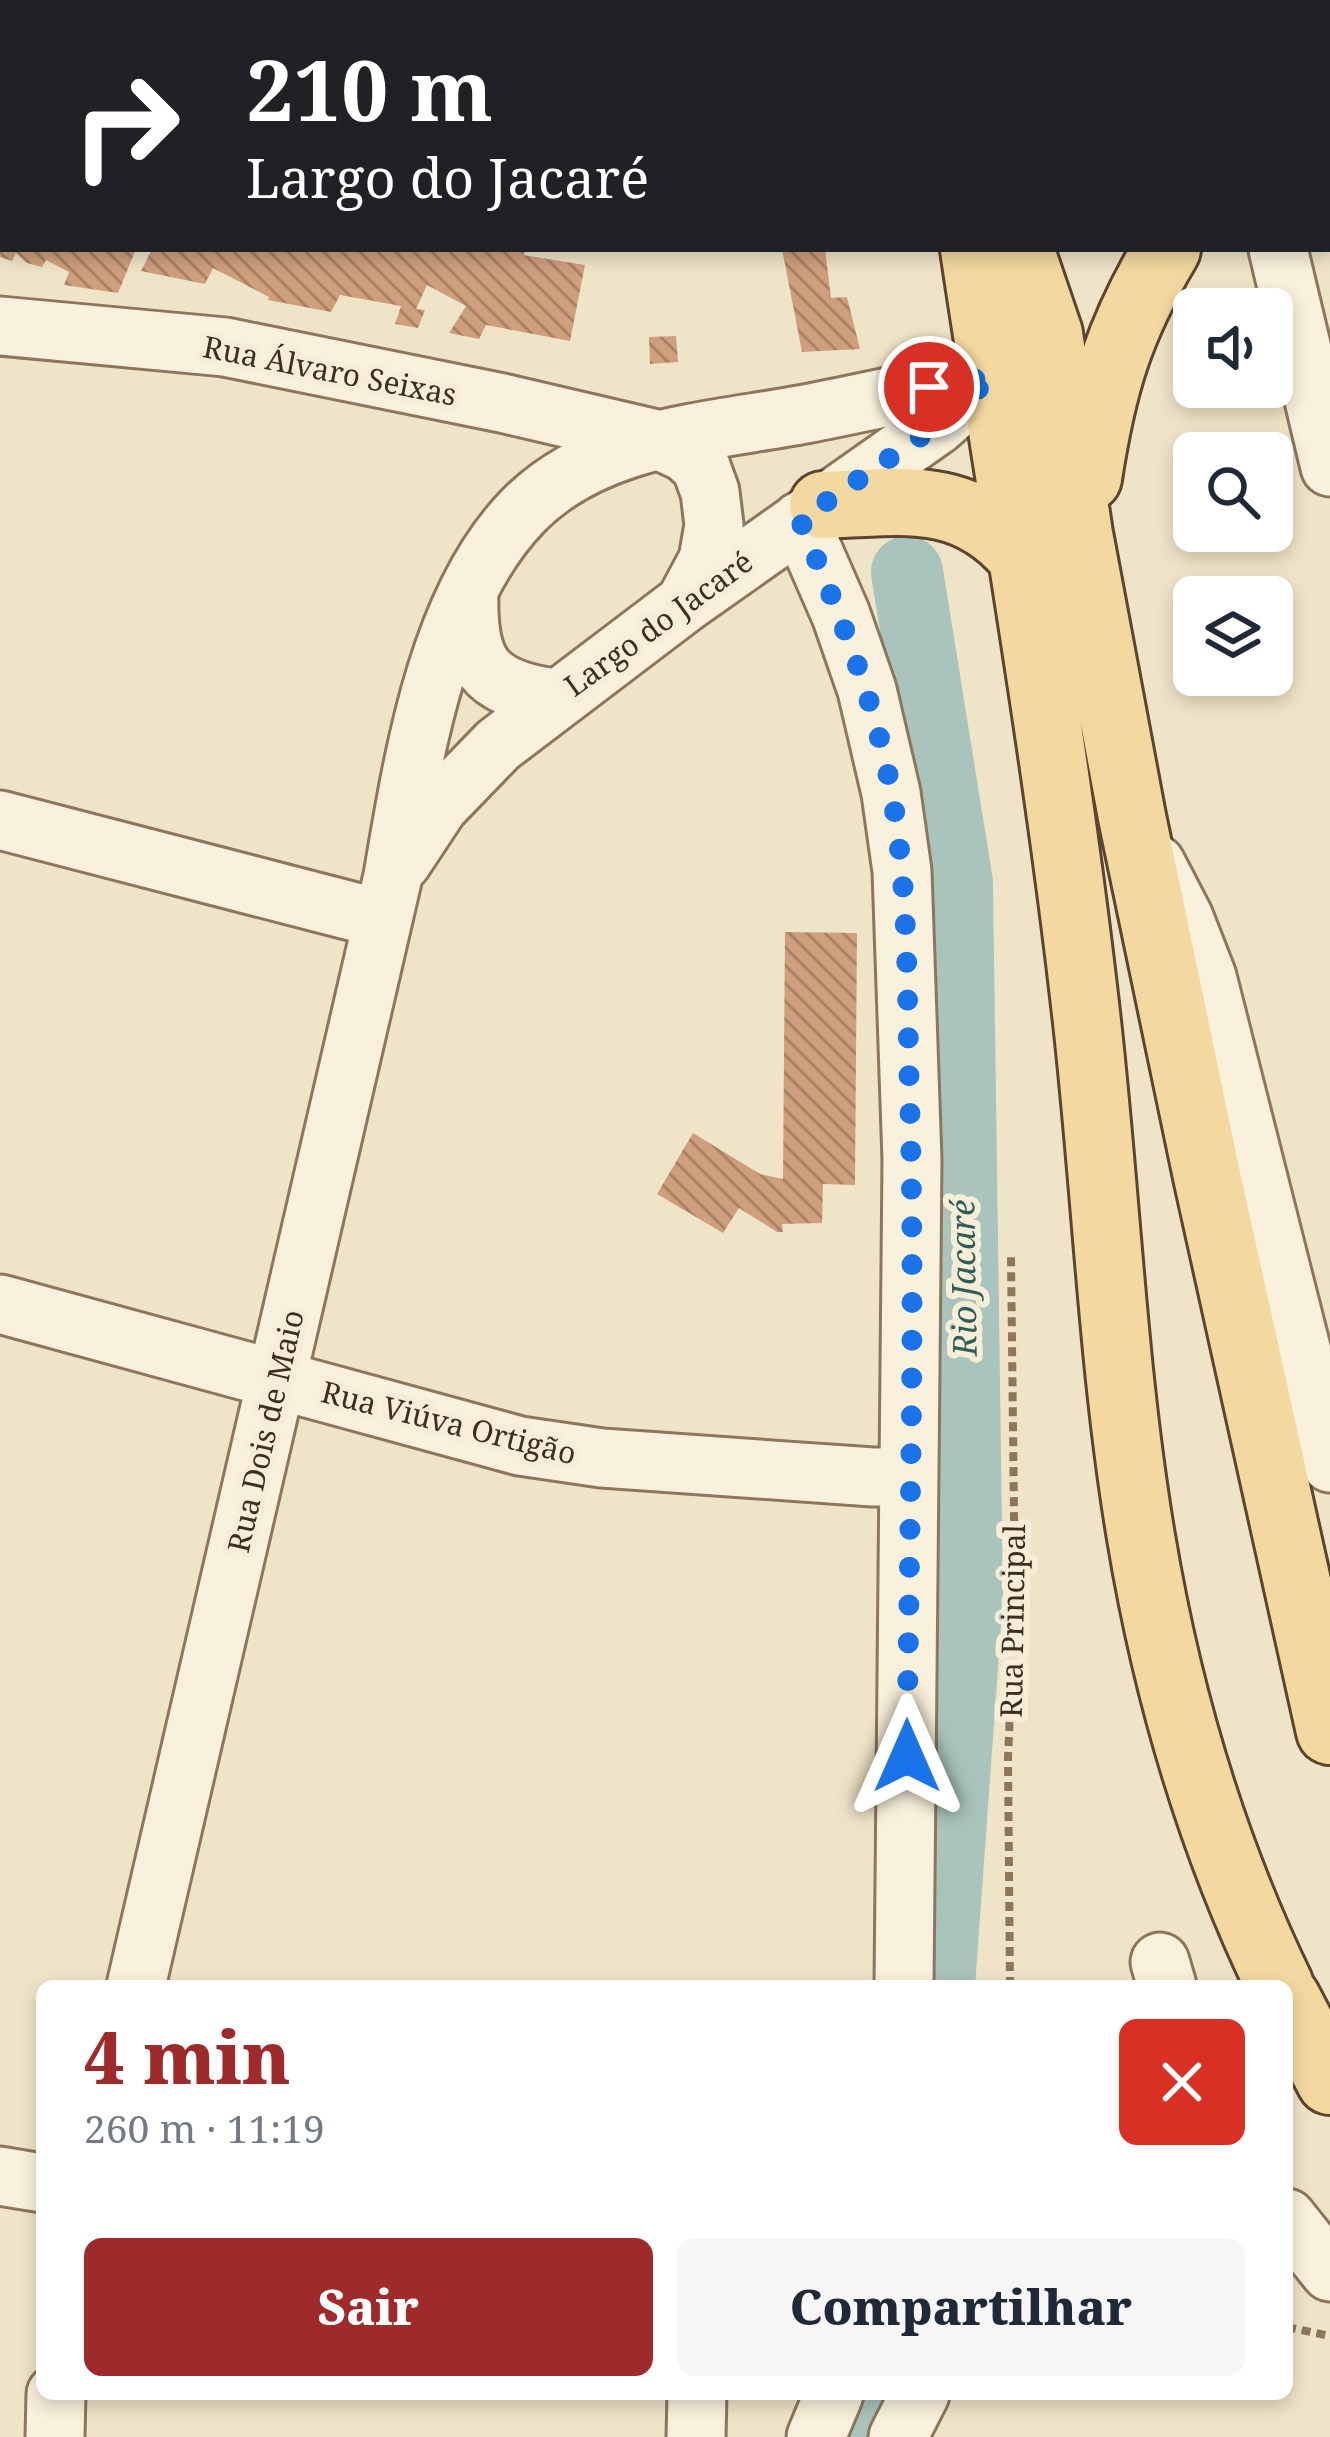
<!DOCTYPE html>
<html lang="pt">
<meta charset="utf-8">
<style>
:root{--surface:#fff;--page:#f6f6f7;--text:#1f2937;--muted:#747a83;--accent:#9e2a2b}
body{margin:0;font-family:"Noto Serif",serif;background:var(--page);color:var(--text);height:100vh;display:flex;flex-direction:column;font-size:45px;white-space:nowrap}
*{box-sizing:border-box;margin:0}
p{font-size:39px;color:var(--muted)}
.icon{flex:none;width:66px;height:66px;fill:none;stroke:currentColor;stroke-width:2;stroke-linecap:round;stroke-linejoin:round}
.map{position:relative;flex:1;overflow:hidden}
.drawer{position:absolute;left:36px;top:1980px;width:1257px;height:420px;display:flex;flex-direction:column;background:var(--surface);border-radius:18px;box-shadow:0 6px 18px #0003}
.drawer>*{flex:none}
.guide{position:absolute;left:0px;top:0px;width:1332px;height:252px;box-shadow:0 6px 18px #0003;background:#202124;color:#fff;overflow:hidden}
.buttons{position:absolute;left:1173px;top:288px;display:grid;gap:24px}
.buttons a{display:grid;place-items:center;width:120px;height:120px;border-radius:18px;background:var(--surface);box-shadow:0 6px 18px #0003;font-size:60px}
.pin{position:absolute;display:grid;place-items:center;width:102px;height:102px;color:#fff;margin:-51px;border:6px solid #fff;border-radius:50%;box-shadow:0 3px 12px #0007}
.me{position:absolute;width:132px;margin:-66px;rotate:0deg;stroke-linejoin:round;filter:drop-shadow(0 0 9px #0008)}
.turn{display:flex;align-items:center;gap:42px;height:252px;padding:0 48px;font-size:54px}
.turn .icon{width:156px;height:156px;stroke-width:2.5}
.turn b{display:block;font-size:84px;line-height:102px}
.round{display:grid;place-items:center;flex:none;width:126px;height:126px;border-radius:18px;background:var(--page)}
.summary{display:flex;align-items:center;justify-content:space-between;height:204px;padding:0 48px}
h1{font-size:72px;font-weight:800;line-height:90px;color:var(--accent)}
.cta{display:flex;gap:24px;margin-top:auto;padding:24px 48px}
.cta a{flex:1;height:138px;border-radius:18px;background:var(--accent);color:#fff;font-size:48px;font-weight:800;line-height:138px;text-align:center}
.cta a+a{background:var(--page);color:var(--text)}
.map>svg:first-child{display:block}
</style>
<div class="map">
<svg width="1330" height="2437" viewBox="0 0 1330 2437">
<defs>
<pattern id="building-back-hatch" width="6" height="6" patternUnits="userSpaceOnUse" patternTransform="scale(3)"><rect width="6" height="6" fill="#cf9f7d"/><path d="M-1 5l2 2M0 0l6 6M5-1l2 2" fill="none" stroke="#a98266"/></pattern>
</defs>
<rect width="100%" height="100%" fill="#f0e4c8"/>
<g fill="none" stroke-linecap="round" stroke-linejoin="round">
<path stroke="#a9c4bc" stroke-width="72" d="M832,0L834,3
M907,572L957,883L967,1598L939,1986
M856,2437L873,2394"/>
</g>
<path fill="url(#building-back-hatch)" d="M0,249H136L118,293L64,285L69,272L46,260L42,267L27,263L16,253L12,261L0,257Z
M152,249H527L523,255L585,265L570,341L486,325L479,339L449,333L466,306L427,285L416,309L425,310L418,328L395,324L401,306L340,295L331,312L268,300L269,297L213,268L205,284L141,271Z
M782,249H825L831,298L847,297L860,349L802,352Z
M676,336L678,362L650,364L649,337Z
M785,932L857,933L855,1185L823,1184L822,1223L782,1224L783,1232H777L739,1208L723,1233L657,1194L693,1133L760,1174L783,1179Z"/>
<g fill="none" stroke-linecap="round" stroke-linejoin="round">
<g stroke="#8d765c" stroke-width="63">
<path id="minor" d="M1278,249L1330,467
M0,326L225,347L502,403L656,439L686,453L701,467L710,492L714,525L708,560L685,603
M800,521L841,615L867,690L891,793L902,871L912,1160L904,1986
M469,592C467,663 482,688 555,698
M0,820L382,919
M402,862L439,806L498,745L685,603L936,426L993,376
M1156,864L1184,918L1207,977L1330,1463
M0,1304L520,1446L602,1458L873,1477L909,1476
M1160,1962L1167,1986
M136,1986L393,876C413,759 437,598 524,510C597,436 709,432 805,414C868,402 930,387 993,376
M0,2176L42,2183
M1287,2218L1330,2272
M55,2437L56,2394
M696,2437L697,2394
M816,2437L834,2394
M898,2437L920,2394"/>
</g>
<g stroke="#5b4430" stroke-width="72">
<path id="major" d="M914,0L915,3
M1329,81L1330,80
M974,249C1012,503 1057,757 1086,1013C1106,1187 1112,1364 1141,1537C1167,1693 1211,1844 1280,1986
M1020,249L1049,334L1079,534L1132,817L1207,1176L1330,1731
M1088,478C1102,386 1119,329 1167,249
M823,505C901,502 964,489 1020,555
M1287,1999L1330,2081"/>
</g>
<path stroke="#8d765c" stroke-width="8" stroke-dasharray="9 6" stroke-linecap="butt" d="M1010,1986L1008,1758L1015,1597L1011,1257
M1287,2327L1330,2336"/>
<use href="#minor" stroke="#faf1dc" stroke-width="57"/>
<use href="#major" stroke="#f3d9a0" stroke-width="66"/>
</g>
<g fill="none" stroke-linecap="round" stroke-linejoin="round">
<path stroke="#1a73e8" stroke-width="21" stroke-dasharray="0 37.8" d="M907,1756C909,1530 916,1302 909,1076C907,982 908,888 892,795C875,699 838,610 800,520L936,426L993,376L929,387"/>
</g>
<g text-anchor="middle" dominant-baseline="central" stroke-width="12" stroke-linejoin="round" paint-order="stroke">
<g font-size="30" fill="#3d2e20" stroke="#f7eed8">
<text transform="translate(330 370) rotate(11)">Rua Álvaro Seixas</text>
<text transform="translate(658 623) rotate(-36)">Largo do Jacaré</text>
<text transform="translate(449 1422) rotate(14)">Rua Viúva Ortigão</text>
<text transform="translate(265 1431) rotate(-77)">Rua Dois de Maio</text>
<text transform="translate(1012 1621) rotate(-89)">Rua Principal</text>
</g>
<g font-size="33" font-style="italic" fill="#2f5d5a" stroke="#f7eed8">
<text transform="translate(963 1278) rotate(-91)">Rio Jacaré</text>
</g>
</g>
</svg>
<div class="buttons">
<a><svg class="icon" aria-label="sound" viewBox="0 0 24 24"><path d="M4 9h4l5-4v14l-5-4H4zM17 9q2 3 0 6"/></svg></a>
<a><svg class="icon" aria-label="search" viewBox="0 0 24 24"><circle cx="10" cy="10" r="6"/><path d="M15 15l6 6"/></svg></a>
<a><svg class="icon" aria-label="layers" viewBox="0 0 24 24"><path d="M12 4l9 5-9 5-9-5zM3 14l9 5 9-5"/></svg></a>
</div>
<div class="pin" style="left:929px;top:387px;background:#d93025"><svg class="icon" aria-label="arrive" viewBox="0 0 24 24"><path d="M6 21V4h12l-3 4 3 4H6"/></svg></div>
<svg class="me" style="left:907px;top:1756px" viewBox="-20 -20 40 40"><path d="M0-17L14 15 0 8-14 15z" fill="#1a73e8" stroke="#fff" stroke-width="4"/></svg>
<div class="guide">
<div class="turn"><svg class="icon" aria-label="right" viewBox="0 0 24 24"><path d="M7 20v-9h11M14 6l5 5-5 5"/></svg><div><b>210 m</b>Largo do Jacaré</div></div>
</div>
<section class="drawer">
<div class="summary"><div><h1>4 min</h1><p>260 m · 11:19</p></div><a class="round" style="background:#d93025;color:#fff"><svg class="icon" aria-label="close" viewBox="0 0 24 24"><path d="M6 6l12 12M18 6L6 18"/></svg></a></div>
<div class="cta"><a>Sair</a><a>Compartilhar</a></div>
</section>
</div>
